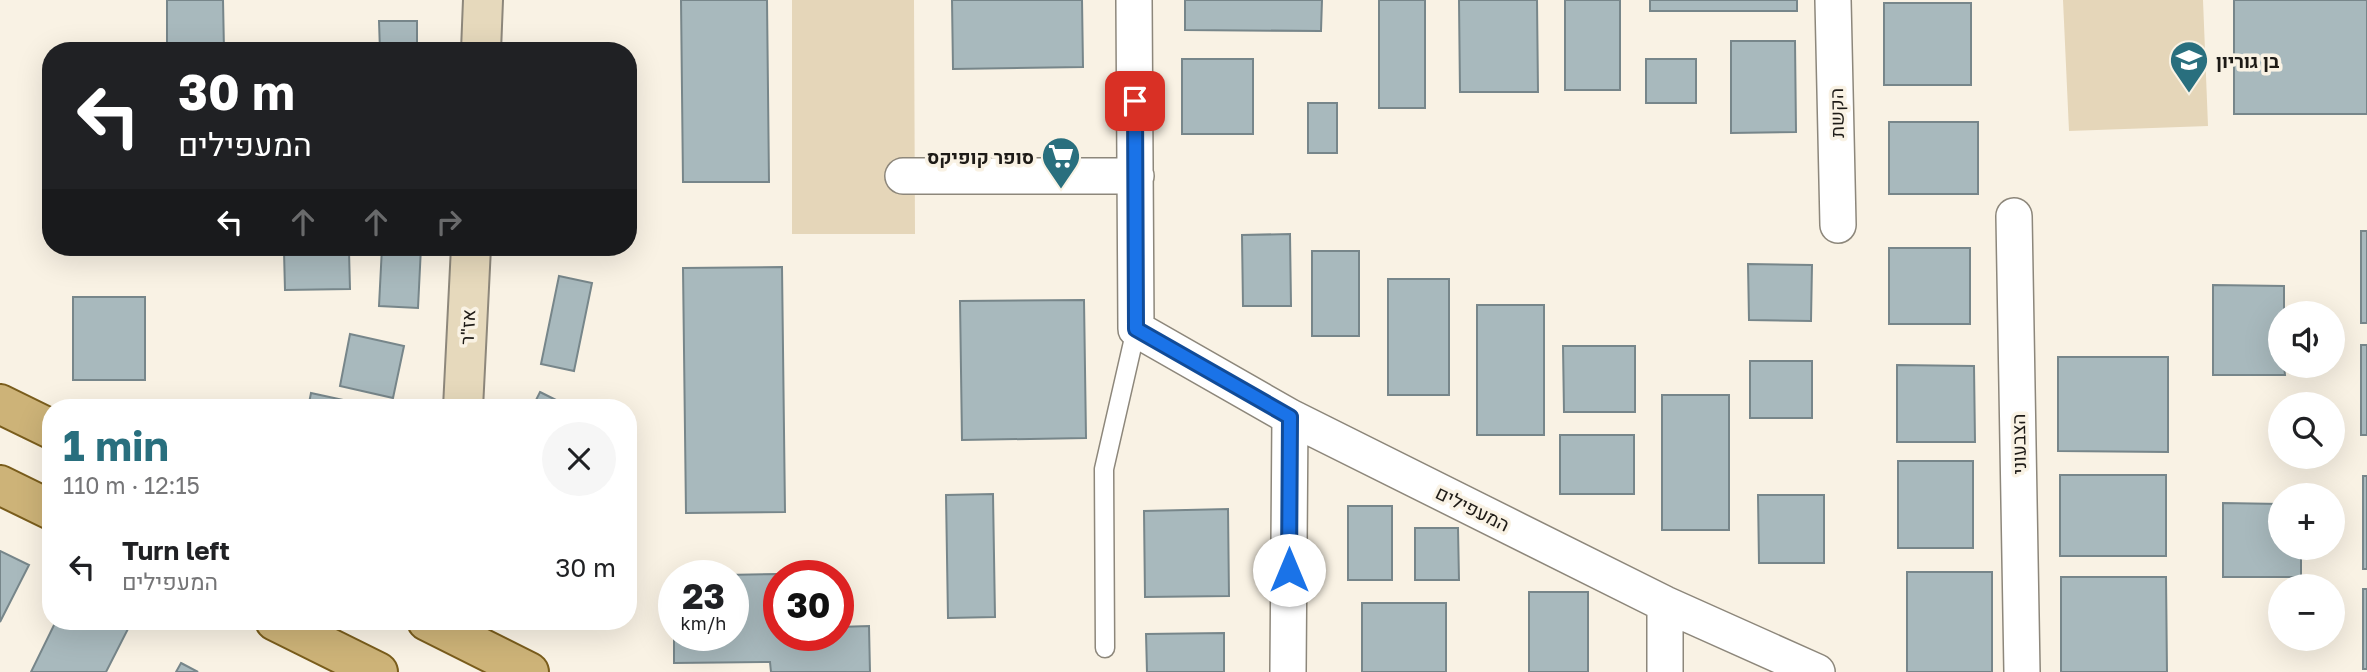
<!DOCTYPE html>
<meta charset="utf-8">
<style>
:root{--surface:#fff;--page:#f6f6f6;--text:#202124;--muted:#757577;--accent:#296f7e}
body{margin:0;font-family:"Golos Text",Heebo,sans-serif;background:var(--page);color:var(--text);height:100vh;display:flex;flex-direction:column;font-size:26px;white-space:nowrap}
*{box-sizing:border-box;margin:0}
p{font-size:23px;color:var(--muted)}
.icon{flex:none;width:38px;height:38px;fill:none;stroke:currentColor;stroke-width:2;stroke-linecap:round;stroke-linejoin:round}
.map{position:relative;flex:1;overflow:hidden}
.panel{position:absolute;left:42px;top:399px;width:595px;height:231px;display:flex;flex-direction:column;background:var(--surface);border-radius:28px;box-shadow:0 7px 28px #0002}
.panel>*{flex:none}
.top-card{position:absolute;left:42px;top:42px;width:595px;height:214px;border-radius:28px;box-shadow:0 7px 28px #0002;background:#202124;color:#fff;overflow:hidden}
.tools{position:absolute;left:2268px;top:301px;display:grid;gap:14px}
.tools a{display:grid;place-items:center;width:77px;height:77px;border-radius:50%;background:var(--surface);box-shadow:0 7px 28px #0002;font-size:35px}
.speed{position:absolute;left:658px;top:560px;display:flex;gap:14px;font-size:35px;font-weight:700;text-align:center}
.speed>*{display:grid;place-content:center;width:91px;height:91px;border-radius:50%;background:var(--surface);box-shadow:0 7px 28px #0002;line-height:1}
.speed small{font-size:18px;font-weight:400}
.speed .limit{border:10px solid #d22;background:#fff;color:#111}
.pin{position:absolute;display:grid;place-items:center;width:60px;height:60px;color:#fff;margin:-30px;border-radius:14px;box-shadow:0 4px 10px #0006}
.me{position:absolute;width:77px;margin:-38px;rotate:0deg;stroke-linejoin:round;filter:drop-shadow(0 0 5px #0008)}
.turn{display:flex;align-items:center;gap:24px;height:147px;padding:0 21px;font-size:32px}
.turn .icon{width:91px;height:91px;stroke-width:2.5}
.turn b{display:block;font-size:49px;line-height:60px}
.lanes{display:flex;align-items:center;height:66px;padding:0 21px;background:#0003;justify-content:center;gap:35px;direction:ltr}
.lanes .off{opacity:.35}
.round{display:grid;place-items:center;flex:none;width:74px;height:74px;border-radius:37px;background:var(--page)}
.summary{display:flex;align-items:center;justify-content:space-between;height:119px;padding:0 21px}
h1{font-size:42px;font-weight:700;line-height:52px;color:var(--accent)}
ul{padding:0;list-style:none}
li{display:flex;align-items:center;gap:21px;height:98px;padding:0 21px}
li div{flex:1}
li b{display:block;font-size:26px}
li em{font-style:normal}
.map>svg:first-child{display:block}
</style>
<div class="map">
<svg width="2367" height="672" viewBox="0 0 2367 672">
<rect width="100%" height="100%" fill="#f9f2e4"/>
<path fill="#e5d6b9" d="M792,0H914L915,234H792Z
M2063,0H2203L2208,126L2069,131Z"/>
<path fill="#a8b9bd" stroke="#77868a" stroke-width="2" d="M167,0H223L224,51H167Z
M681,0H767L769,182H683Z
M952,0H1082L1083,67L953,69Z
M1185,0H1322L1321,31L1185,30Z
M1379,0H1425V108H1379Z
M1459,0H1537L1538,92H1460Z
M1565,0H1620V90H1565Z
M1650,0H1797V11H1650Z
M2234,0H2367V114H2234Z
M1884,3H1971V85H1884Z
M379,21H417V51H380Z
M1731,41H1795L1796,132L1731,133Z
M1182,59H1253V134H1182Z
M1646,59H1696V103H1646Z
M1308,103H1337V153H1308Z
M1889,122H1978V194H1889Z
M2361,231H2367V323H2361Z
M1290,234L1291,306H1243L1242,235Z
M382,247H421L418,308L379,306Z
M1889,248H1970V324H1889Z
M284,251H349L350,289L285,290Z
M1312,251H1359V336H1312Z
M1748,264L1812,265L1811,321L1749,320Z
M782,267L785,512L686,513L683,268Z
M559,276L592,283L574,371L541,364Z
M1388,279H1449V395H1388Z
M2213,285L2284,286V313H2280V366H2284L2285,375H2213Z
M73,297H145V380H73Z
M1084,300L1086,438L962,440L960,301Z
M1477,305H1544V435H1477Z
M350,334L404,346L393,398L340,386Z
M2361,345H2367V435H2361Z
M1563,346H1635V412H1564Z
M2058,357H2168V452L2058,451Z
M1750,361H1812V418H1750Z
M1897,365L1974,366L1975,442H1897Z
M540,392L572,408H532Z
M311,393L380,408H308Z
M1662,395H1729V530H1662Z
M1560,435H1634V494H1560Z
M1898,461H1973V548H1898Z
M2060,475H2166V556H2060Z
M2363,476H2367V569H2363Z
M993,494L995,617L948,618L946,495Z
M1758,495H1824V563H1759Z
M2223,503L2280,504V548H2301V577H2223Z
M1348,506H1392V580H1348Z
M1228,509L1229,596L1145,597L1144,511Z
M1415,528H1458L1459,580H1415Z
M0,551L29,565L0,622Z
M1907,572H1992V672H1907Z
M776,574L779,635H838V627L869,626L870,672H771L770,662L674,663V635H733V576H674V612L673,576Z
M2061,577H2166L2167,672H2061Z
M2363,589H2367V669H2363Z
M1529,592H1588V672H1529Z
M1362,603H1446V672H1362Z
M56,621H132L106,672H31Z
M1224,633V672H1147L1146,634Z
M181,663L198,672H176Z"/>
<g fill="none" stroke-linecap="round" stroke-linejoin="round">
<g stroke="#8d877b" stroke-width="21">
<path id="lane" d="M1105,648L1104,469L1136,329"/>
</g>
<g stroke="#8d877b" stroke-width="38">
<path id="street" d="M1134,0L1136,329L1290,417L1665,604L1817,672
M1833,0L1838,225
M903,176H1136
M2014,216L2022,672
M1665,604V672
M1288,672L1290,417"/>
</g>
<g stroke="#8d877b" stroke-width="42">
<path id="secondary" d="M481,51L483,0
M463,408L471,247"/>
</g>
<g stroke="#7a5d1c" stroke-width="42">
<path id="primary" d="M0,404L51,429
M0,485L51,510
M275,621L378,672
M427,621L529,672"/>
</g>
<use href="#lane" stroke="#fff" stroke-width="18"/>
<use href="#street" stroke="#fff" stroke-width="35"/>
<use href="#secondary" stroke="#e6d9bc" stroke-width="38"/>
<use href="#primary" stroke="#cdb378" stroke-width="38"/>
</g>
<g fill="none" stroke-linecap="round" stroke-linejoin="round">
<g stroke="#114b97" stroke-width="18">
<path id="route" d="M1135,101L1136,329L1290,417L1289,570"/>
</g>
<use href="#route" stroke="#1a73e8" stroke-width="12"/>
</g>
<defs>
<g id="school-pin" transform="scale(2.0125)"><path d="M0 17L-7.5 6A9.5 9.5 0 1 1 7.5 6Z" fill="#296f7e" stroke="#f9f2e4"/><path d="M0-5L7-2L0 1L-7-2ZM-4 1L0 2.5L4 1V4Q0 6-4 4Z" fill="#fff"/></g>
<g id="supermarket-pin" transform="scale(2.0125)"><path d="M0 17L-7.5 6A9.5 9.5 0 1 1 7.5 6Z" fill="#296f7e" stroke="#f9f2e4"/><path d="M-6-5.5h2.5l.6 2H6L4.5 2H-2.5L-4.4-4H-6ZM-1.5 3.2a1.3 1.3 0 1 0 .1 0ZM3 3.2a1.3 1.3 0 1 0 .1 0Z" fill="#fff"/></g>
</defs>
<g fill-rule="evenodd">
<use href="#school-pin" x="2189" y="60"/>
<use href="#supermarket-pin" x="1061" y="156"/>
</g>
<g text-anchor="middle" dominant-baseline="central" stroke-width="7" stroke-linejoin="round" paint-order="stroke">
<g font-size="19" font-weight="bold" fill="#1e1b17" stroke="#f9f2e4" text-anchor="start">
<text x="2216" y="60">בן גוריון</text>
<text x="1034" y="156" text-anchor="end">סופר קופיקס</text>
</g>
<g font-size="19" fill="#1e1b17" stroke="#f9f2e4">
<text transform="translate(1836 113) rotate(-91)">הקשת</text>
<text transform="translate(467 327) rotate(-87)">אז"ר</text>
<text transform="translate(2018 444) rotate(-91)">הצבעוני</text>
<text transform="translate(1473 508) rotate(26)">המעפילים</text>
</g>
</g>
</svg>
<div class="tools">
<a><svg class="icon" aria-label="sound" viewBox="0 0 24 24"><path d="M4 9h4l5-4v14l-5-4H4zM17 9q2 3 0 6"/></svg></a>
<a><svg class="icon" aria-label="search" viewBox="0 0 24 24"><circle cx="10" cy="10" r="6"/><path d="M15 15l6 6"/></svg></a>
<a>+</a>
<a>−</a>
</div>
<div class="speed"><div>23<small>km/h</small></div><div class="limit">30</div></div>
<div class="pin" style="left:1135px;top:101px;background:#d93025"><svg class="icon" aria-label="arrive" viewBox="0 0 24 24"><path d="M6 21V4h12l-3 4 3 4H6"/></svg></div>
<svg class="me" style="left:1289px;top:570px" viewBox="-20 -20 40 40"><circle r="19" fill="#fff"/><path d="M0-13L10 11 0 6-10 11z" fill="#1a73e8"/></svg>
<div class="top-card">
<div class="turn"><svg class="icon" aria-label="left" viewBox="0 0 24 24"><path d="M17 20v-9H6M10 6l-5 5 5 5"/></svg><div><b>30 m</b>המעפילים</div></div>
<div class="lanes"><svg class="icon" aria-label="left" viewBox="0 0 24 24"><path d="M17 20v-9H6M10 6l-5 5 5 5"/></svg><svg class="icon off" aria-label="ahead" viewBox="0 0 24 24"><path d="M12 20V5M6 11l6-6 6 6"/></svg><svg class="icon off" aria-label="ahead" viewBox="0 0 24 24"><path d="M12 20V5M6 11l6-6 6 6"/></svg><svg class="icon off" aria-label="right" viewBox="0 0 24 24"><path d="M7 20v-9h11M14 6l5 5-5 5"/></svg></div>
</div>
<section class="panel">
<div class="summary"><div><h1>1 min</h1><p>110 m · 12:15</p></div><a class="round"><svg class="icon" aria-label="close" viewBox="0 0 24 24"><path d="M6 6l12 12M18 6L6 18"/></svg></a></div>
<ul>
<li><svg class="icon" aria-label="left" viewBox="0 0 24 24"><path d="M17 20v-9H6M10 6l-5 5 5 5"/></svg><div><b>Turn left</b><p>המעפילים</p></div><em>30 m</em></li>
</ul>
</section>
</div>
